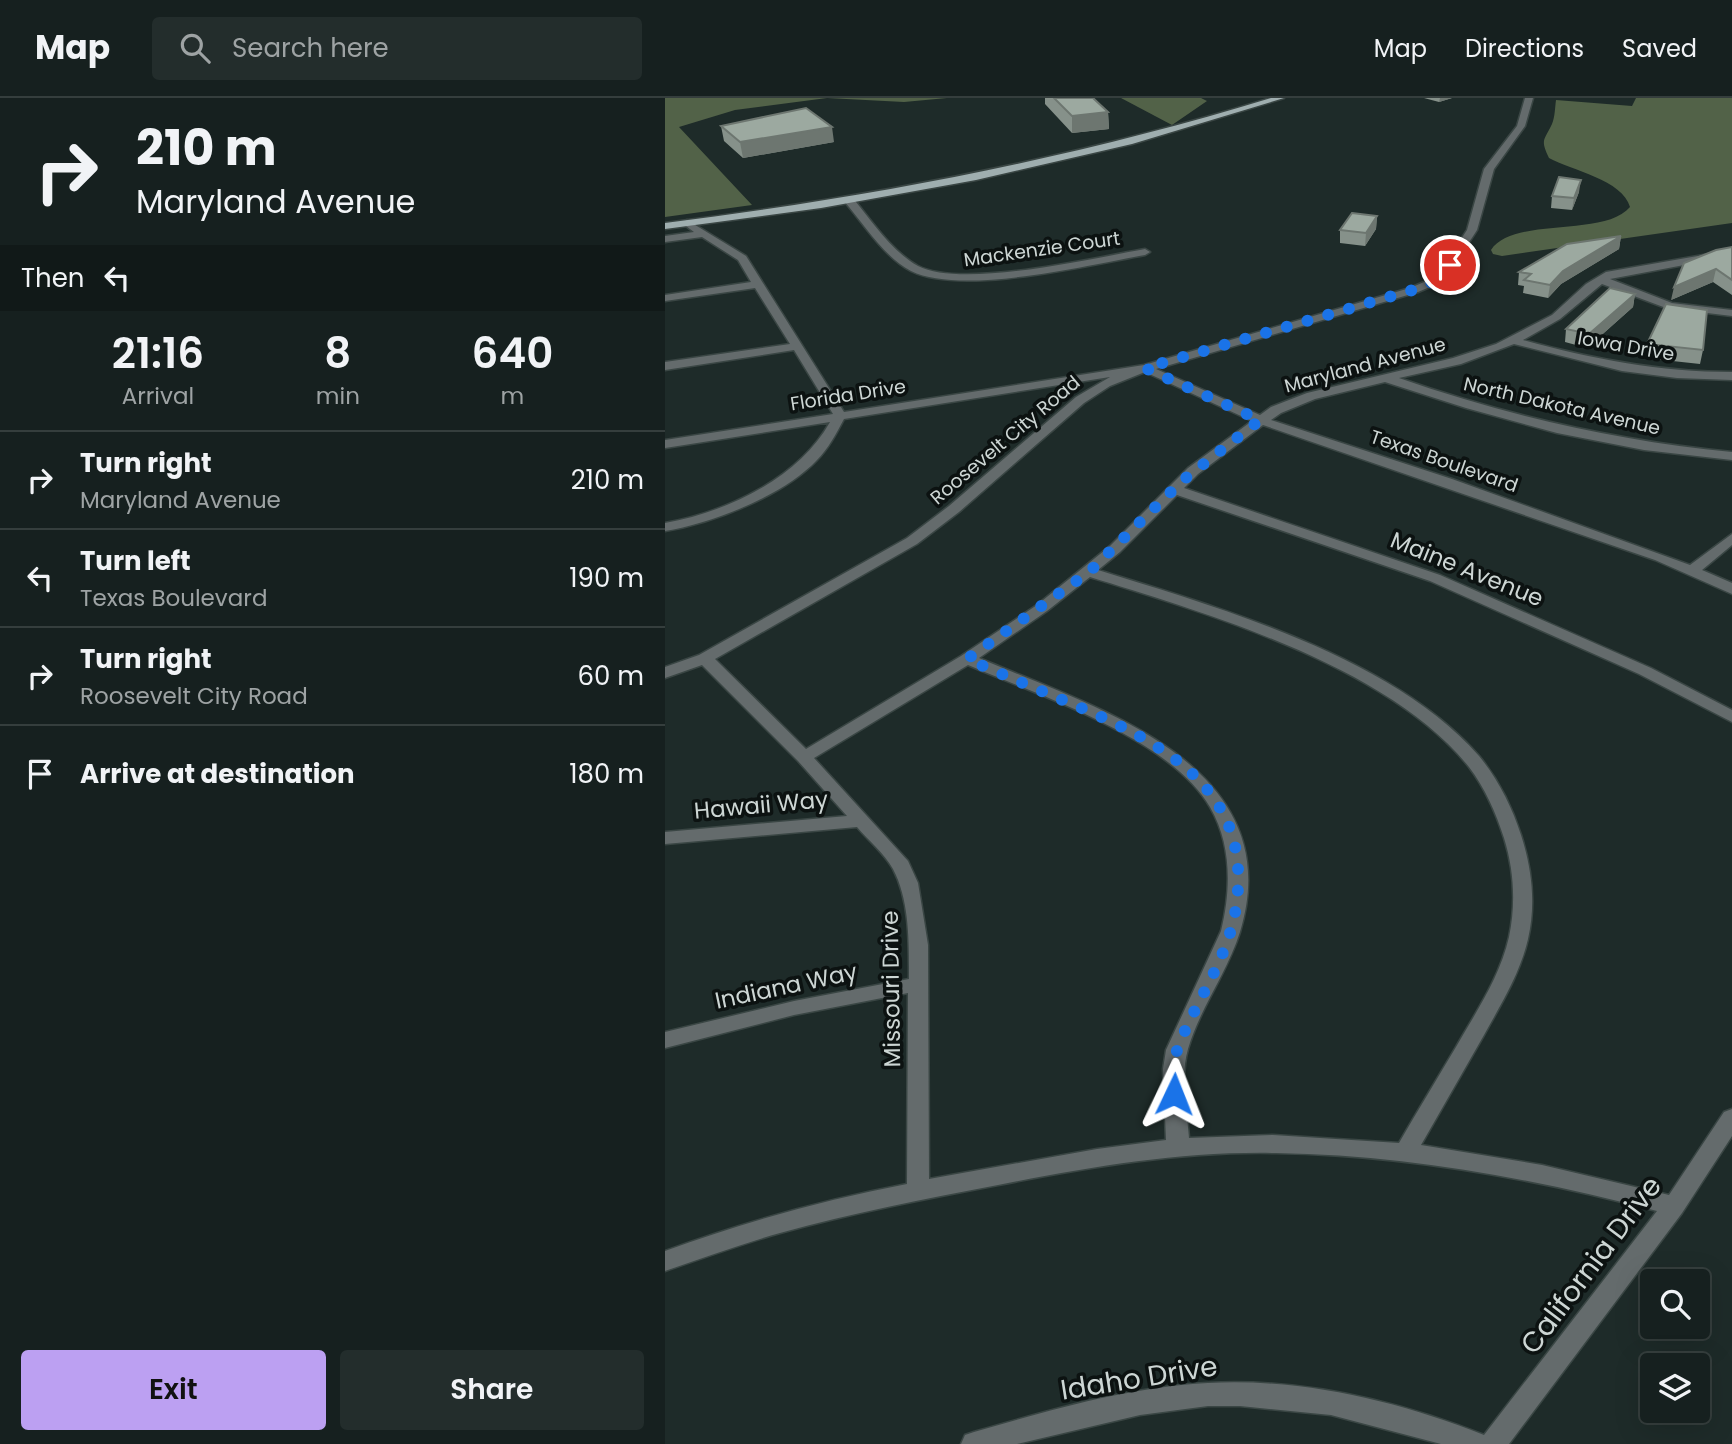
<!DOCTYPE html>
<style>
:root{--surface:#16201f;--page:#232d2c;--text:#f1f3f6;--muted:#9ea3a4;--line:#353e3d;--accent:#bca0f2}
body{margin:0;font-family:Poppins,sans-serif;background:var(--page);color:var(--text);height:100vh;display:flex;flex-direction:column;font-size:26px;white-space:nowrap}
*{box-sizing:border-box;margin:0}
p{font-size:23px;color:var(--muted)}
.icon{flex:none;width:38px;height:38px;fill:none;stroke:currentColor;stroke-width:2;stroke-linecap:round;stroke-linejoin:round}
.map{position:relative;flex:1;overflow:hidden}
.drawer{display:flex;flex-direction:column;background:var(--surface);width:665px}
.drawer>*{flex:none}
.guide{background:#16201f;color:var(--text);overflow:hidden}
.buttons{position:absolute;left:975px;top:1171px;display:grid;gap:14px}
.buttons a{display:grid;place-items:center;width:70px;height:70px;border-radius:7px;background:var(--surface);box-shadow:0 7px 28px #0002,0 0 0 2px var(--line);font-size:35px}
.pin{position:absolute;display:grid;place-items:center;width:60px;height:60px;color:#fff;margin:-30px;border:4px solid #fff;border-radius:50%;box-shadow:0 2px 7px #0007}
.me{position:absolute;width:77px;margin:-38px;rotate:2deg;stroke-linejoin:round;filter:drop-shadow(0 0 5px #0008)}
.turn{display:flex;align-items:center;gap:24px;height:147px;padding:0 21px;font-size:32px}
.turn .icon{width:91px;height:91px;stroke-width:2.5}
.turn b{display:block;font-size:49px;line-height:60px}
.then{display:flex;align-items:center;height:66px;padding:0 21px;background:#0003;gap:14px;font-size:26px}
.eta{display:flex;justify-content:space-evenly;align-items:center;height:119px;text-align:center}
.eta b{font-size:42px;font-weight:600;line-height:49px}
.primary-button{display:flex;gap:14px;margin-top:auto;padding:14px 21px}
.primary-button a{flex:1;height:80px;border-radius:7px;background:var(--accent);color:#111;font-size:28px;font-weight:600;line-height:80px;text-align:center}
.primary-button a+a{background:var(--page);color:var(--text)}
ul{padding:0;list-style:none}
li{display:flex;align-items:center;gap:21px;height:98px;padding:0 21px;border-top:2px solid var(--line)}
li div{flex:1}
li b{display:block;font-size:26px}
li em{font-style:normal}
header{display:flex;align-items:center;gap:42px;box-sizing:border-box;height:98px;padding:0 35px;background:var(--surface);border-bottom:2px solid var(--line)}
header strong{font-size:33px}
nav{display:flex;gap:38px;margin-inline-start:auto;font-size:24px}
.search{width:490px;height:63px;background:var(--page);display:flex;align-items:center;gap:18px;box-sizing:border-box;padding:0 24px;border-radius:7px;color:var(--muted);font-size:26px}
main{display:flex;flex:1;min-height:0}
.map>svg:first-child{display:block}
</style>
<header>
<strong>Map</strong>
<div class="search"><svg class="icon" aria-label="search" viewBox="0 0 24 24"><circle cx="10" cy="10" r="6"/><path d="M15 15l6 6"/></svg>Search here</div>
<nav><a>Map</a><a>Directions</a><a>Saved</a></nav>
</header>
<main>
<section class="drawer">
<div class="guide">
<div class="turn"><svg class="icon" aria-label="right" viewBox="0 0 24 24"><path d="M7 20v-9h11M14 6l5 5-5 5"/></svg><div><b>210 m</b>Maryland Avenue</div></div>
<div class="then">Then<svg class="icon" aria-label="left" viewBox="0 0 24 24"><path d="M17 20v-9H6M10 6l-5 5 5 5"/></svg></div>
</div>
<div class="eta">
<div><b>21:16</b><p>Arrival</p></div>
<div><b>8</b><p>min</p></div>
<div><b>640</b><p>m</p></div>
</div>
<ul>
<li><svg class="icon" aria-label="right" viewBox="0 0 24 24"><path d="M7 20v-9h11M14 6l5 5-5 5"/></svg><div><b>Turn right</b><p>Maryland Avenue</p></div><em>210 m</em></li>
<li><svg class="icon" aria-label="left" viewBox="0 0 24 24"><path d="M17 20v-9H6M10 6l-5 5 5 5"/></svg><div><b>Turn left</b><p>Texas Boulevard</p></div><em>190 m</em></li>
<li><svg class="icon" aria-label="right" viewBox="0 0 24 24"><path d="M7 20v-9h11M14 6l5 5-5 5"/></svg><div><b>Turn right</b><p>Roosevelt City Road</p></div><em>60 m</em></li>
<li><svg class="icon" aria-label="arrive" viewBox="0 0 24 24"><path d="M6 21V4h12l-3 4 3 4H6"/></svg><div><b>Arrive at destination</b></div><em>180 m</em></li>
</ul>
<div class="primary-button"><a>Exit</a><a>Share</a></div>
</section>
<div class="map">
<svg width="1067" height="1346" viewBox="0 0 1067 1346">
<rect width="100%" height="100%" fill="#1e2b29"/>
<path fill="#526248" d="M0,0H282L239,4L162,0L70,12L14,29L87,107L0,119Z
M456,0H536L542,3L507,27Z
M971,0H1067V125L837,158L828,156L826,152C848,118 939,140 965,109C958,82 906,72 884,60C875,41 879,43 887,26C890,19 890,9 891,2L967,8Z"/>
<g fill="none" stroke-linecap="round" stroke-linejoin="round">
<g stroke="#3a4644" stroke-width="3">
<path id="minor" d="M860,0H868L860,28L829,71L812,132L779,183L753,194L491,271L595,317L606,309L642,295L788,260L831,246L887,217L921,186L941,174L1067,152V158L945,181L1007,205L1067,212V218L1001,210L937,186L895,221L858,242C927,261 995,274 1067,274V282L1012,280L957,273L849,246L796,266L734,280C843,318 953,343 1067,354V362L979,352L892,335L801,310L720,284L650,301L616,315L606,322L787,381L1025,467L1067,436V447L1037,472L1067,485V496L990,462L598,327L533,376L519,390L775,477L986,570L1067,612V624L974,576L765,483L512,397L455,454L433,472C555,510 728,559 814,658C833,681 847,709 856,737C867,771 871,806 863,841C855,876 836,906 819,937C798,974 777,1010 756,1047L877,1067L1004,1097L1059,1014L1067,1011V1038L1017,1115L844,1346H776L666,1317L575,1308H543L475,1317L352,1346H296L300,1337L309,1334C385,1312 464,1289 543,1285C637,1280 733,1303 819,1337L992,1113C867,1080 740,1057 611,1055C517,1053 424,1069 333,1087C260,1101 187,1115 115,1135C76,1146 38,1160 0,1173V1153C79,1124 159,1102 242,1086L243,895L129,917L0,950V934L129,903L244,881C244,846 245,803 228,771C220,756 203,742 192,729L0,746V734L182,718L133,663L37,567L0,580V569L34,557L242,440L284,408L411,299L445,279L179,321C171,336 163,351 152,362C118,398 48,425 0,433V425C62,414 134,380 165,324L0,350V342L168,316L129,252L0,272V264L125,246L90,190L0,203V197L86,184L73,162L37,139L0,144V138L29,134L17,125L22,122L81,158L179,314L479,267L745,190L771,179L802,132L819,71L852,28ZM480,274L587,323L523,370L445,448L372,507L296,558L141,651L50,561L252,446L294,414L419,305L445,288ZM425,479C544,516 723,568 804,669C820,690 831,715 839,740C849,772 851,806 844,839C835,879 811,914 791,949C772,981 753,1012 734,1045L608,1037L524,1040C522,1012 515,978 523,951C535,910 562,875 575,834C626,666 430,610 314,560L382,513ZM303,567C373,597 505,640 545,709C567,747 566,792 556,833L501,952L498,971L501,1042L432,1051L264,1081L263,847L253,785L243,763L149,660Z
M179,99H187C206,122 226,153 253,168C297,191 429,160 480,151L485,154L480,157C424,167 297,198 246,173C219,159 199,126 179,103Z"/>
</g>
<g stroke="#3a4644" stroke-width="3">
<path id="major" d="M606,0H619L467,46L311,82L156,110L0,131V125C206,99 407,61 606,0Z"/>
</g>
<use href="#minor" fill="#646b6c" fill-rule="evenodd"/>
<use href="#major" fill="#9faeaf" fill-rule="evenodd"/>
</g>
<path fill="#86918a" d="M380,0H428L443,14L444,31L407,35L380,6Z
M759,0H787L774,4Z
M56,28L169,44L78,60L59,43Z
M914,94L907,112L886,110L887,98Z
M712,118L711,131L700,148L675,145V132Z
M956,138L954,151L896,186L883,200L858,195L859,188L853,187L854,174Z
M1067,149V197L1048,184L1006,202Z
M970,196L968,209L922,250L900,244L901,231Z
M982,246L1038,252L1035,266L980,260Z"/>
<path fill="#6d7670" d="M775,0H787L774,4Z
M443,14L444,31L407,35V18Z
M167,29L169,44L78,60L75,44Z
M916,82L914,94L907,112L909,100Z
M712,118L711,131L700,148L701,135Z
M956,138L954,151L896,186L883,200L885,187L898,173Z
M1051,171L1048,184L1006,202L1009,189Z
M970,196L968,209L922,250L924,236Z"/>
<path fill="#9ca9a0" stroke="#6d7670" stroke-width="2" d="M389,0H428L443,14L407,18Z
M141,10L167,29L75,44L56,28Z
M894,79L916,82L909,100L887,98Z
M687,115L712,118L701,135L675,132Z
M956,138L898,173L885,187L859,182L866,176L854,174L902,146Z
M1067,149V182L1051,171L1009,189L1019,165L1051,152Z
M945,190L970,196L924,236L901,231Z
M1001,206L1042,212L1038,252L982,246Z"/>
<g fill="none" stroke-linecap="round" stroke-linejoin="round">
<path stroke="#1a73e8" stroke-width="12" stroke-dasharray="0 21.6" d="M509,996V971L512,952C529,906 561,864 570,815C592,693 500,646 405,605C371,591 337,576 302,561L424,474L518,382L595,322L480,270L748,192L775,181L785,167"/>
</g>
<g text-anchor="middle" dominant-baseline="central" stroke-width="7" stroke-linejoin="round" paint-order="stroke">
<g font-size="19" fill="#cdd6d4" stroke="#0c1211">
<text transform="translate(377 151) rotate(-8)">Mackenzie Court</text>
<text transform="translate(961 248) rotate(10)">Iowa Drive</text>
<text transform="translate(700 267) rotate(-15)">Maryland Avenue</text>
<text transform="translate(183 297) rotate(-9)">Florida Drive</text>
<text transform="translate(897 308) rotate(13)">North Dakota Avenue</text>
<text transform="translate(340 342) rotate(-40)">Roosevelt City Road</text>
<text transform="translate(779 363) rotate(19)">Texas Boulevard</text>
</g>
<g font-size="23" fill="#cdd6d4" stroke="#0c1211">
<text transform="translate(802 471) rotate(22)">Maine Avenue</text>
<text transform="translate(96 707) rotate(-5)">Hawaii Way</text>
<text transform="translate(121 888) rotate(-12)">Indiana Way</text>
<text transform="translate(226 891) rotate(-91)">Missouri Drive</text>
</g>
<g font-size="28" fill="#cdd6d4" stroke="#0c1211">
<text transform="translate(926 1167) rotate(-53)">California Drive</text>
<text transform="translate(474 1280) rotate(-9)">Idaho Drive</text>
</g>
</g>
</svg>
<div class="buttons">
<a><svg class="icon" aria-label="search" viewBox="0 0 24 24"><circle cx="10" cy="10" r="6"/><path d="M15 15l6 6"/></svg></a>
<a><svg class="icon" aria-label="layers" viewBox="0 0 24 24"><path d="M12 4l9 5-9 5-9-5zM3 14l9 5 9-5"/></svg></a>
</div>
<div class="pin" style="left:785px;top:167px;background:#d93025"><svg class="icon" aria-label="arrive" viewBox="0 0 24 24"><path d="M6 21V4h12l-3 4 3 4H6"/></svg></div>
<svg class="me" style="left:509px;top:996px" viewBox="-20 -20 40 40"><path d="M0-17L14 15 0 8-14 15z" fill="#1a73e8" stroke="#fff" stroke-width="4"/></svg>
</div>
</main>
